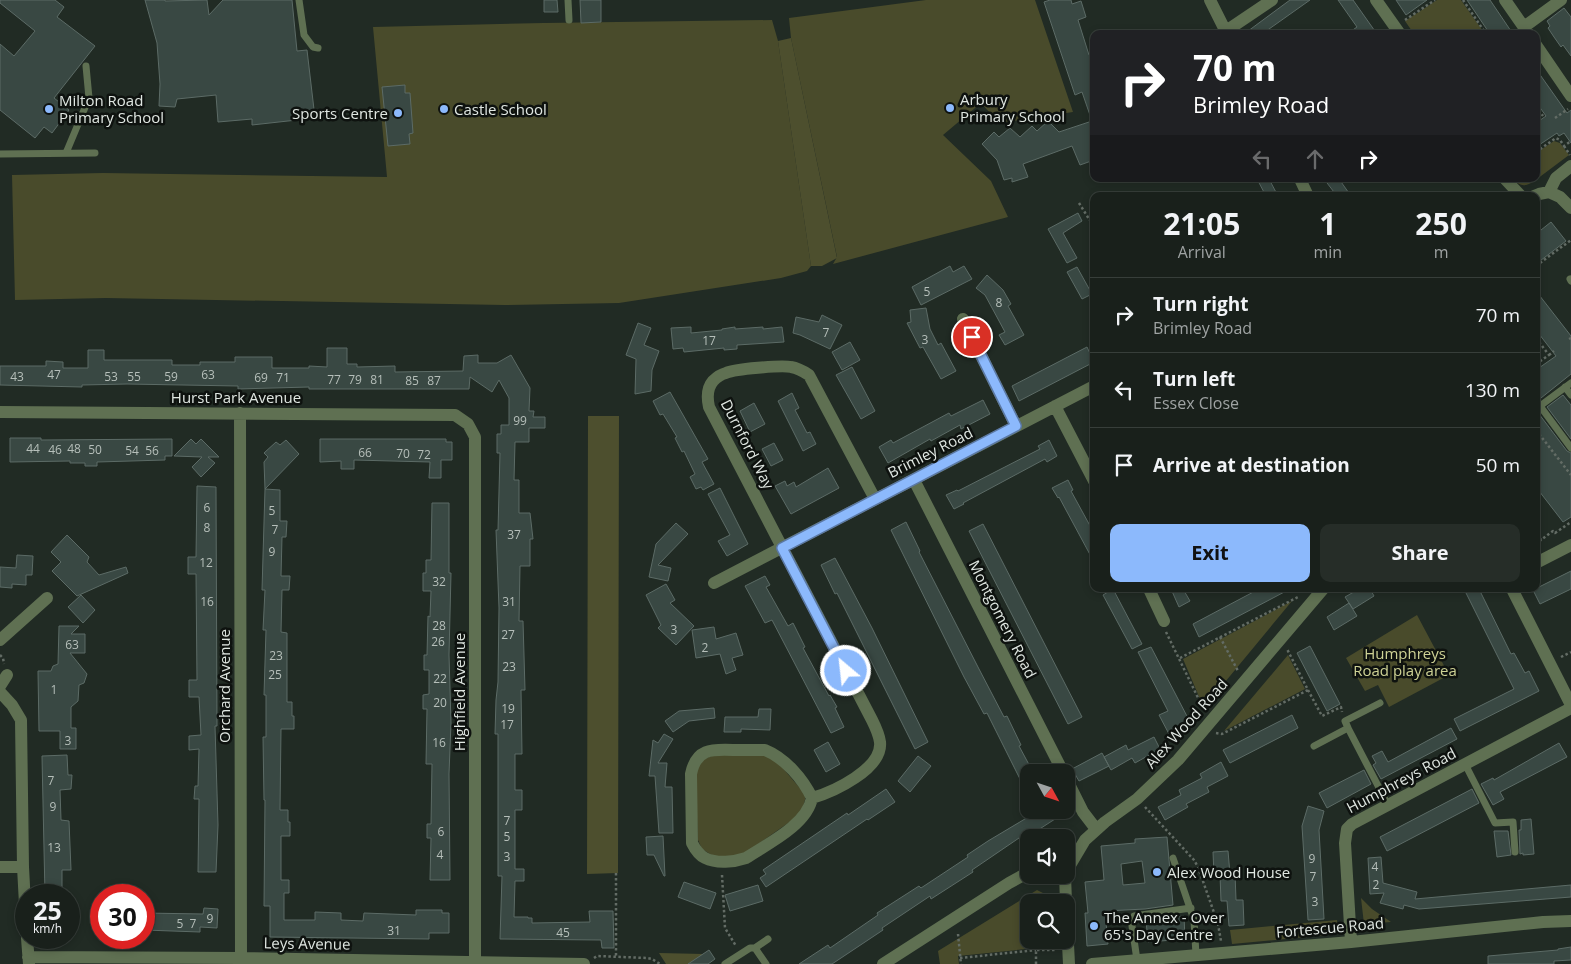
<!DOCTYPE html>
<style>
:root{--surface:#19201b;--page:#262d28;--text:#f1f3f6;--muted:#9fa3a3;--line:#373e3a;--accent:#8cb9fc}
body{margin:0;font-family:"Open Sans",sans-serif;background:var(--page);color:var(--text);height:100vh;display:flex;flex-direction:column;font-size:19px;white-space:nowrap}
*{box-sizing:border-box;margin:0}
p{font-size:16px;color:var(--muted)}
.icon{flex:none;width:28px;height:28px;fill:none;stroke:currentColor;stroke-width:2;stroke-linecap:round;stroke-linejoin:round}
.map{position:relative;flex:1;overflow:hidden}
.drawer{position:absolute;left:1090px;top:192px;width:450px;height:400px;display:flex;flex-direction:column;background:var(--surface);border-radius:10px;box-shadow:0 2px 8px #0003,0 0 0 1px var(--line)}
.drawer>*{flex:none}
.top-card{position:absolute;left:1090px;top:30px;width:450px;height:152px;border-radius:10px;box-shadow:0 2px 8px #0003,0 0 0 1px var(--line);background:#202124;color:#fff;overflow:hidden}
.needle{width:32px;rotate:130deg}
.buttons{position:absolute;left:1020px;top:764px;display:grid;gap:10px}
.buttons a{display:grid;place-items:center;width:55px;height:55px;border-radius:10px;background:var(--surface);box-shadow:0 2px 8px #0003,0 0 0 1px var(--line);font-size:25px}
.speed{position:absolute;left:15px;top:884px;display:flex;gap:10px;font-size:25px;font-weight:700;text-align:center}
.speed>*{display:grid;place-content:center;width:65px;height:65px;border-radius:50%;background:var(--surface);box-shadow:0 2px 8px #0003,0 0 0 1px var(--line);line-height:1}
.speed small{font-size:12px;font-weight:400}
.speed .limit{border:8px solid #d22;background:#fff;color:#111}
.pin{position:absolute;display:grid;place-items:center;width:42px;height:42px;color:#fff;margin:-21px;border:2px solid #fff;border-radius:50%;box-shadow:0 1px 5px #0007}
.me{position:absolute;width:55px;margin:-28px;rotate:332deg;stroke-linejoin:round;filter:drop-shadow(0 0 4px #0008)}
.turn{display:flex;align-items:center;gap:18px;height:105px;padding:0 20px;font-size:22px}
.turn .icon{width:65px;height:65px;stroke-width:2.5}
.turn b{display:block;font-size:35px;line-height:42px}
.lanes{display:flex;align-items:center;height:48px;padding:0 20px;background:#0003;justify-content:center;gap:25px;direction:ltr}
.lanes .off{opacity:.35}
.eta{display:flex;justify-content:space-evenly;align-items:center;height:85px;text-align:center}
.eta b{font-size:30px;font-weight:700;line-height:35px}
.primary-button{display:flex;gap:10px;margin-top:auto;padding:10px 20px}
.primary-button a{flex:1;height:58px;border-radius:10px;background:var(--accent);color:#111;font-size:20px;font-weight:700;line-height:58px;text-align:center}
.primary-button a+a{background:var(--page);color:var(--text)}
ul{padding:0;list-style:none}
li{display:flex;align-items:center;gap:15px;height:75px;padding:0 20px;border-top:1px solid var(--line)}
li div{flex:1}
li b{display:block;font-size:19px}
li em{font-style:normal}
.map>svg:first-child{display:block}
</style>
<div class="map">
<svg width="1571" height="964" viewBox="0 0 1571 964">
<rect width="100%" height="100%" fill="#212b24"/>
<path fill="#494b2b" d="M926,0H1035L1073,112L999,123L981,103L943,135L991,181L1008,217L833,264L837,257L791,38L789,18Z
M1437,0H1461L1485,34H1414L1405,21Z
M772,20L778,41L811,266L807,271L781,278L619,303L504,305L106,298L15,300L12,175L103,173L387,177L373,27L544,23Z
M1554,141L1560,143L1569,155L1533,182C1525,187 1519,186 1513,179H1536V153Z
M1292,601L1206,705L1200,699L1183,659Z
M1417,615L1449,675L1389,707L1378,685L1365,691L1346,658Z
M1288,655L1305,689L1224,731Z
M716,754H764L774,758L805,794V800L801,814L741,856L715,857L702,849L698,840L695,771L702,760Z
M1037,890L1049,896L1052,902H1029V940H1056V946L958,956L959,964H940L938,951Z
M1361,898L1372,909L1391,922L1364,924Z
M1337,920L1338,934L1232,944L1230,930Z"/>
<path fill="#4d4f2e" d="M791,38L837,258L822,266H811L778,41Z
M588,416H619L618,873L587,874Z
M659,953L704,954L688,964H666Z"/>
<path fill="#394843" stroke="#5c6b66" fill-rule="evenodd" d="M0,0H55L64,7L57,17L95,46L54,98L69,110L52,133L44,127L35,138L0,110V44L14,56L35,31L0,3Z
M145,0H165V1L207,0L209,15L223,0H292L297,51L307,50L315,118L252,125V119L218,122L216,95L177,99L175,107L159,106L160,84L157,43Z
M544,0H557L558,12H544Z
M580,0H601V22L581,23Z
M1050,0H1071L1072,4L1081,1L1086,17L1078,20L1089,55L1094,53V160L1080,165L1072,146L1023,164L1028,177L1012,182V178L1004,180L997,160L982,144L994,132L999,137L1010,128L1020,137L1032,126L1037,131L1048,121L1059,132L1092,121L1082,92L1075,95L1044,2Z
M1290,0H1310L1262,34H1244Z
M1338,0H1353L1377,34H1347L1357,27Z
M1396,0H1427L1406,15Z
M1467,0H1490L1513,34H1490Z
M1564,8L1571,17V56L1563,45L1561,47L1554,37L1548,28L1550,26L1547,21Z
M1536,69L1567,113L1571,110V143L1564,133L1559,136L1557,133L1536,147V123L1546,116L1536,102Z
M405,85V93H410L413,133L409,134L410,144L388,146L382,87Z
M1257,179H1269L1278,196H1266Z
M1324,179H1339L1351,196H1337Z
M1078,213L1082,221L1063,233L1077,258L1067,263L1048,229Z
M1551,222L1566,241L1536,264V234Z
M950,266L953,272L964,266L972,279L921,305L912,287Z
M1077,267L1092,294L1082,299L1067,272Z
M987,275L1003,290L1011,304L1008,306L1024,335L1005,345L999,335L1005,332L985,295L976,288Z
M1536,291L1571,336V374L1536,402V370L1556,356L1536,330Z
M926,308L930,329L938,345L941,343L956,371L941,379L923,347L920,348L907,323L911,322L910,310Z
M822,315L842,325L830,349L800,335L793,333L796,317L819,322Z
M638,323L651,328L644,345L659,351L652,370L651,391L635,394L636,359L626,355Z
M691,327V333L722,330V329L735,327V329L763,327V329L782,327L784,342L737,345V349L724,350V348L684,352L683,348L673,349L671,328Z
M850,342L860,360L842,370L832,352Z
M1087,347L1094,362L1019,401L1012,386Z
M327,348H347V364H357V367L395,366V372L463,371L464,356L478,355V363H497L511,355L530,388L529,411H534L533,417H545V428H529V442H515L514,480H519V513H530L533,539H530V566H520L519,621H523L525,690H521L522,754H515V790H522V810H515V869H524V881H515L514,917H528V918H532V923L590,922L589,911H613L614,948H602L601,940L500,939L502,876H498V734H495L496,700L498,682L499,608L496,530H498L500,453H497V434H501V425H509V398L499,380L492,392L470,377L469,389H309V387L238,389V386L127,384L82,385V387L0,385V366H46V361L63,362V368H88V350H104V360H172V365H200V362H235V357H272V368H309V366L327,367Z
M852,367L875,411L861,419L836,375Z
M670,392L708,459L702,462L714,484L703,490L701,487L696,489L690,477L695,474L684,451L682,452L675,438L677,437L663,414L660,415L653,401Z
M792,393L799,408L795,410L807,433L810,432L816,444L803,451L778,401Z
M1563,395L1571,405V439L1547,407Z
M983,400L990,414L961,429L960,425L931,441L930,439L888,463L879,447L891,440L893,443L949,413L951,416Z
M754,403L765,424L750,432L740,411Z
M1536,410L1567,451L1571,453V517L1563,522L1536,487Z
M10,438H41V440L172,439V456H165V460L97,462V466H85V463H70V461L10,462Z
M191,439L196,444L201,439L219,457H208L215,463L201,477L192,467L202,457L174,456Z
M320,439H446V442H452V460H441V478H429L430,462L354,460V469H341V461L320,462Z
M286,440L299,454L265,489L280,490V521H287L286,537H282L281,576H290L289,590H282L281,632L287,633V702H292V716H294V729H281L280,810H288V822H290V836H281V880H289V893H284V920H315V912L341,913V920L363,921L364,913L416,915V910H442V913H449V933H429V939L270,937V906H264L265,800H264L263,737H266V695H264L266,630H263L265,590H262L265,489L264,462L268,457L264,453L276,442L280,445Z
M1049,440L1057,456L1047,462L1045,459L963,503L964,504L954,509L946,495L957,490L958,491L1040,449L1038,446Z
M774,443L783,460L771,466L762,449Z
M828,468L839,488L791,514L775,486L785,481L787,486L794,482L796,487Z
M1068,480L1073,490L1071,491L1094,533V562L1059,497L1058,498L1052,488Z
M197,486L216,487L217,726H215L218,825L216,872H198L199,799H194L195,786H198L199,749L189,750V736L201,735L199,697H189V680H197L196,574H188V557H196Z
M720,488L748,544L727,556L718,541L730,535L708,494Z
M432,503H449V573H451L449,655L451,723L449,774L450,880H430L431,838H427V824H431L432,764H426L427,709H423V695L429,694V670H424V655H427L428,616L430,617L431,591H423V573H426V560H431Z
M906,522L920,551L919,552L979,669L1004,717L1007,716L1021,745L1019,746L1033,772H1029V777L1021,781L987,713L984,714L964,677L891,530Z
M676,523L688,534L658,565L671,568L668,581L649,577L656,544Z
M983,524L1082,717L1068,724L969,531Z
M67,535L89,557L87,562L99,575L126,567L128,573L77,596L52,571L61,562L51,552Z
M17,555L33,556L32,575H26V585L12,584V588L0,587V567L16,568Z
M835,558L872,628L928,742L915,749L837,593L835,594L821,565Z
M1571,571V589L1540,604L1533,590Z
M765,576L770,585L766,587L788,626L793,623L805,647L803,648L829,696L830,695L837,707L835,708L844,727L831,733L772,620L765,623L745,586Z
M666,584L675,600L670,603L694,626L676,645L658,628L661,625L646,595Z
M1113,589L1142,644L1132,649L1103,595Z
M1171,589H1183L1190,601L1179,607Z
M1259,589H1290L1199,637L1193,624Z
M1359,589H1370L1374,596L1353,609L1345,597Z
M1464,589H1479L1511,654L1514,653L1525,673L1529,671L1539,691L1460,731L1454,719L1514,689Z
M81,595L95,610L83,623L68,607Z
M1349,603L1357,616L1334,630L1327,617Z
M59,626H79L71,634H85V653H70L87,674L84,683L79,685L78,701L71,707V728H76V749H60V731H39L38,671H51L53,666L58,664Z
M714,627L716,639L736,633L743,655L732,658L736,670L726,674L720,654L696,658L692,630Z
M1310,646L1340,704L1327,711L1297,653Z
M1151,647L1190,722L1169,734L1159,715L1168,711L1138,652Z
M714,708L715,718L689,721L673,732L665,721L679,711Z
M759,709H771L770,730L741,729V732H724L725,717H758Z
M1292,715L1298,728L1230,763L1223,750Z
M1451,728L1457,739L1381,779L1373,765L1376,763L1372,756L1382,751L1388,762Z
M664,734L673,739L658,763H667L665,787H672L673,833H659L655,776H649L653,740L658,743Z
M1154,737L1160,749L1135,763L1132,758L1111,770L1104,757L1126,745L1128,750Z
M828,742L840,764L826,772L814,750Z
M1559,743L1567,757L1500,792L1504,799L1493,805L1481,784L1493,778L1494,780Z
M1102,753L1109,766L1079,781L1072,769Z
M67,755L68,775H72L71,789L60,790L61,820L69,821L71,870H62V895H45L42,756Z
M918,756L931,766L910,792L898,781Z
M1221,762L1228,776L1207,787L1209,792L1186,804L1188,807L1165,820L1158,807L1181,795L1179,790L1202,778L1200,774Z
M1364,770L1371,784L1327,808L1319,793Z
M886,789L895,802L868,820L867,819L766,887L760,878L766,874L763,870L847,813L848,815Z
M1472,789L1479,803L1387,851L1380,837Z
M1308,806L1324,811L1319,830L1324,919L1308,920L1302,826Z
M1040,810H1069L1021,841L1019,838L972,870L973,872L931,899L930,896L882,928L883,930L832,964H799L828,945L830,948L878,915L877,913L919,886L921,888L968,857L967,855L988,841Z
M1531,819L1534,854L1523,855V853L1520,854L1519,830H1521V820Z
M1494,831H1508L1511,855L1497,857Z
M663,836L665,876H664L654,855H647L646,837Z
M1167,837L1173,905L1145,909L1105,911L1108,944L1087,946L1085,913H1088L1085,882L1104,880L1101,846L1135,843V839ZM1142,861L1145,883L1123,885L1121,864Z
M1228,851L1230,874L1235,873L1236,900H1243L1244,925L1229,926L1227,901H1221L1220,875L1229,874L1214,875L1213,852Z
M1381,857L1383,883L1417,892L1415,899L1571,885V897L1419,909L1404,905L1403,909L1380,903L1384,893L1370,894L1368,858Z
M684,882L716,893L710,909L678,897Z
M758,885L763,901L730,911L725,895Z
M204,908L218,909L217,928L200,927V932L144,930V913L203,914Z
M1174,916V917L1184,916L1185,939L1148,942L1146,920Z
M1571,947V960L1554,961V964H1488V956L1558,950V949Z
M709,950L715,959L708,964H688Z"/>
<g fill="none" stroke-linecap="round" stroke-linejoin="round">
<path stroke="#636c65" stroke-width="2.5" stroke-dasharray="2.5 2.5" stroke-linecap="butt" d="M1463,0L1486,34
M1405,20L1435,0
M1536,106L1543,116
M1555,118L1568,109
M1564,146L1570,155
M1536,152L1556,138L1560,140L1564,146L1571,141
M1079,203L1094,227
M1536,266L1571,240
M1536,338L1549,355L1536,364
M1569,339L1571,338
M1549,355L1554,351
M1536,430L1571,475
M1536,539L1539,537L1541,540L1553,531L1555,533L1571,522
M1166,632L1204,710
M1220,637L1238,671
M0,655L3,658L4,664
M1561,657L1571,652
M1180,658L1298,597
M1308,690L1322,716L1341,707L1342,712
M1216,733L1222,734L1308,690L1287,649
M1145,807L1194,860L1198,867L1218,924L1221,941
M616,873V956
M722,875L725,928L736,946
M958,934L961,964
M594,958L597,956L647,958L652,959L660,964
M960,958L1036,950
M1036,964V950H1055"/>
<path stroke="#5f7052" stroke-width="7" d="M299,0L304,35L313,47L318,48
M568,0L569,20
M66,153L89,98L86,66
M0,154L95,153
M1570,279L1571,281
M1571,383L1540,406L1571,448
M1565,387L1571,395
M1348,728L1388,805
M1314,746L1348,728L1345,721L1380,703
M1465,764L1495,823L1513,822L1515,852
M1173,858L1194,920L1196,955
M755,948L768,939
M1137,960L1132,926L1134,916L1191,908
M725,964L750,948H755L766,964"/>
<path stroke="#5f7052" stroke-width="12" d="M1210,0L1227,34
M1376,0L1400,34
M1505,0L1528,33
M1524,27L1561,0
M1226,31L1272,0
M1536,45L1571,96
M1300,179L1308,196
M1505,179L1521,196
M1549,192L1560,197L1571,208
M1534,196L1539,194L1549,192L1556,178L1571,166
M963,319L1016,426
M1055,406L1094,481
M0,412L455,415L468,424L475,437V962
M240,413L241,958
M914,480L1063,772
M1536,563L1571,545
M714,583L1094,386
M1149,589L1164,621
M1512,589L1571,705
M0,640L47,598
M0,686L7,675
M0,692L12,705L21,720L23,867L26,923
M1066,778L1083,812L1096,829
M812,798C803,779 785,758 765,750C754,750 744,750 733,750C711,749 696,749 691,774L692,843C695,849 699,855 705,858C717,864 734,862 746,858C767,844 807,825 812,798C833,792 883,769 880,742C879,734 875,726 872,720L709,407C707,398 707,388 713,381C716,378 722,374 726,373C734,369 782,365 791,367C798,368 803,371 809,375L875,499
M0,867H23
M1066,872L1085,840L1105,822L1137,799L1178,760L1323,589
M1065,875L1066,902
M1066,905L1069,964
M27,938L29,964
M1351,942L1345,843L1347,829L1352,824L1571,708
M28,957L241,958L584,964
M883,964L1009,883L1029,872
M1092,964L1351,942L1543,922L1571,921"/>
</g>
<g fill="none" stroke-linecap="round" stroke-linejoin="round">
<g stroke="#5b78a4" stroke-width="12">
<path id="route" d="M846,671L782,548L1016,426L972,337"/>
</g>
<use href="#route" stroke="#8cb9fc" stroke-width="9"/>
</g>
<g fill="#8cb9fc" stroke="#0e120f" stroke-width="2">
<circle cx="950" cy="108" r="5"/>
<circle cx="49" cy="109" r="5"/>
<circle cx="444" cy="109" r="5"/>
<circle cx="398" cy="113" r="5"/>
<circle cx="1157" cy="872" r="5"/>
<circle cx="1094" cy="926" r="5"/>
</g>
<g text-anchor="middle" dominant-baseline="central" stroke-width="5" stroke-linejoin="round" paint-order="stroke">
<g font-size="12" fill="#b6bfba">
<text x="927" y="291">5</text>
<text x="999" y="302">8</text>
<text x="826" y="332">7</text>
<text x="925" y="339">3</text>
<text x="709" y="340">17</text>
<text x="54" y="374">47</text>
<text x="208" y="374">63</text>
<text x="17" y="376">43</text>
<text x="111" y="376">53</text>
<text x="134" y="376">55</text>
<text x="171" y="376">59</text>
<text x="261" y="377">69</text>
<text x="283" y="377">71</text>
<text x="334" y="379">77</text>
<text x="355" y="379">79</text>
<text x="377" y="379">81</text>
<text x="412" y="380">85</text>
<text x="434" y="380">87</text>
<text x="520" y="420">99</text>
<text x="33" y="448">44</text>
<text x="74" y="448">48</text>
<text x="55" y="449">46</text>
<text x="95" y="449">50</text>
<text x="132" y="450">54</text>
<text x="152" y="450">56</text>
<text x="365" y="452">66</text>
<text x="403" y="453">70</text>
<text x="424" y="454">72</text>
<text x="207" y="507">6</text>
<text x="272" y="510">5</text>
<text x="207" y="527">8</text>
<text x="275" y="529">7</text>
<text x="514" y="534">37</text>
<text x="272" y="551">9</text>
<text x="206" y="562">12</text>
<text x="439" y="581">32</text>
<text x="207" y="601">16</text>
<text x="509" y="601">31</text>
<text x="439" y="625">28</text>
<text x="674" y="629">3</text>
<text x="508" y="634">27</text>
<text x="438" y="641">26</text>
<text x="72" y="644">63</text>
<text x="705" y="647">2</text>
<text x="276" y="655">23</text>
<text x="509" y="666">23</text>
<text x="275" y="674">25</text>
<text x="440" y="678">22</text>
<text x="54" y="689">1</text>
<text x="440" y="702">20</text>
<text x="508" y="708">19</text>
<text x="507" y="724">17</text>
<text x="68" y="740">3</text>
<text x="439" y="742">16</text>
<text x="51" y="780">7</text>
<text x="53" y="806">9</text>
<text x="507" y="820">7</text>
<text x="441" y="831">6</text>
<text x="507" y="836">5</text>
<text x="54" y="847">13</text>
<text x="440" y="854">4</text>
<text x="507" y="856">3</text>
<text x="1312" y="858">9</text>
<text x="1375" y="866">4</text>
<text x="1313" y="876">7</text>
<text x="1376" y="884">2</text>
<text x="1315" y="901">3</text>
<text x="210" y="918">9</text>
<text x="180" y="923">5</text>
<text x="193" y="923">7</text>
<text x="394" y="930">31</text>
<text x="563" y="932">45</text>
</g>
<g font-size="15" fill="#e0e7e2" stroke="#0e120f" text-anchor="start">
<text x="960" y="99">Arbury<tspan x="960" dy="17">Primary School</tspan></text>
<text x="59" y="100">Milton Road<tspan x="59" dy="17">Primary School</tspan></text>
<text x="454" y="109">Castle School</text>
<text x="388" y="113" text-anchor="end">Sports Centre</text>
<text x="1167" y="872">Alex Wood House</text>
<text x="1104" y="917">The Annex - Over<tspan x="1104" dy="17">65's Day Centre</tspan></text>
</g>
<g font-size="15" fill="#e0e7e2" stroke="#0e120f">
<text x="236" y="397">Hurst Park Avenue</text>
<text transform="translate(748 444) rotate(63)">Durnford Way</text>
<text transform="translate(930 452) rotate(-27)">Brimley Road</text>
<text transform="translate(1003 619) rotate(63)">Montgomery Road</text>
<text transform="translate(224 686) rotate(-90)">Orchard Avenue</text>
<text transform="translate(459 692) rotate(-90)">Highfield Avenue</text>
<text transform="translate(1186 723) rotate(-48)">Alex Wood Road</text>
<text transform="translate(1401 780) rotate(-28)">Humphreys Road</text>
<text transform="translate(1330 927) rotate(-5)">Fortescue Road</text>
<text transform="translate(307 943) rotate(1)">Leys Avenue</text>
</g>
<g font-size="15" fill="#ced295" stroke="#0e120f">
<text x="1405" y="653">Humphreys<tspan x="1405" dy="17">Road play area</tspan></text>
</g>
</g>
</svg>
<div class="buttons">
<a><svg class="needle" viewBox="-14 -14 28 28"><path d="M0-13l5 13h-10z" fill="#e53935"/><path d="M0 13l5-13h-10z" fill="#9fa3a3"/></svg></a>
<a><svg class="icon" aria-label="sound" viewBox="0 0 24 24"><path d="M4 9h4l5-4v14l-5-4H4zM17 9q2 3 0 6"/></svg></a>
<a><svg class="icon" aria-label="search" viewBox="0 0 24 24"><circle cx="10" cy="10" r="6"/><path d="M15 15l6 6"/></svg></a>
</div>
<div class="speed"><div>25<small>km/h</small></div><div class="limit">30</div></div>
<div class="pin" style="left:972px;top:337px;background:#d93025"><svg class="icon" aria-label="arrive" viewBox="0 0 24 24"><path d="M6 21V4h12l-3 4 3 4H6"/></svg></div>
<svg class="me" style="left:846px;top:671px" viewBox="-20 -20 40 40"><circle r="17" fill="#8cb9fc" stroke="#fff" stroke-width="3"/><path d="M0-11L8 9 0 5-8 9z" fill="#fff"/></svg>
<div class="top-card">
<div class="turn"><svg class="icon" aria-label="right" viewBox="0 0 24 24"><path d="M7 20v-9h11M14 6l5 5-5 5"/></svg><div><b>70 m</b>Brimley Road</div></div>
<div class="lanes"><svg class="icon off" aria-label="left" viewBox="0 0 24 24"><path d="M17 20v-9H6M10 6l-5 5 5 5"/></svg><svg class="icon off" aria-label="ahead" viewBox="0 0 24 24"><path d="M12 20V5M6 11l6-6 6 6"/></svg><svg class="icon" aria-label="right" viewBox="0 0 24 24"><path d="M7 20v-9h11M14 6l5 5-5 5"/></svg></div>
</div>
<section class="drawer">
<div class="eta">
<div><b>21:05</b><p>Arrival</p></div>
<div><b>1</b><p>min</p></div>
<div><b>250</b><p>m</p></div>
</div>
<ul>
<li><svg class="icon" aria-label="right" viewBox="0 0 24 24"><path d="M7 20v-9h11M14 6l5 5-5 5"/></svg><div><b>Turn right</b><p>Brimley Road</p></div><em>70 m</em></li>
<li><svg class="icon" aria-label="left" viewBox="0 0 24 24"><path d="M17 20v-9H6M10 6l-5 5 5 5"/></svg><div><b>Turn left</b><p>Essex Close</p></div><em>130 m</em></li>
<li><svg class="icon" aria-label="arrive" viewBox="0 0 24 24"><path d="M6 21V4h12l-3 4 3 4H6"/></svg><div><b>Arrive at destination</b></div><em>50 m</em></li>
</ul>
<div class="primary-button"><a>Exit</a><a>Share</a></div>
</section>
</div>
